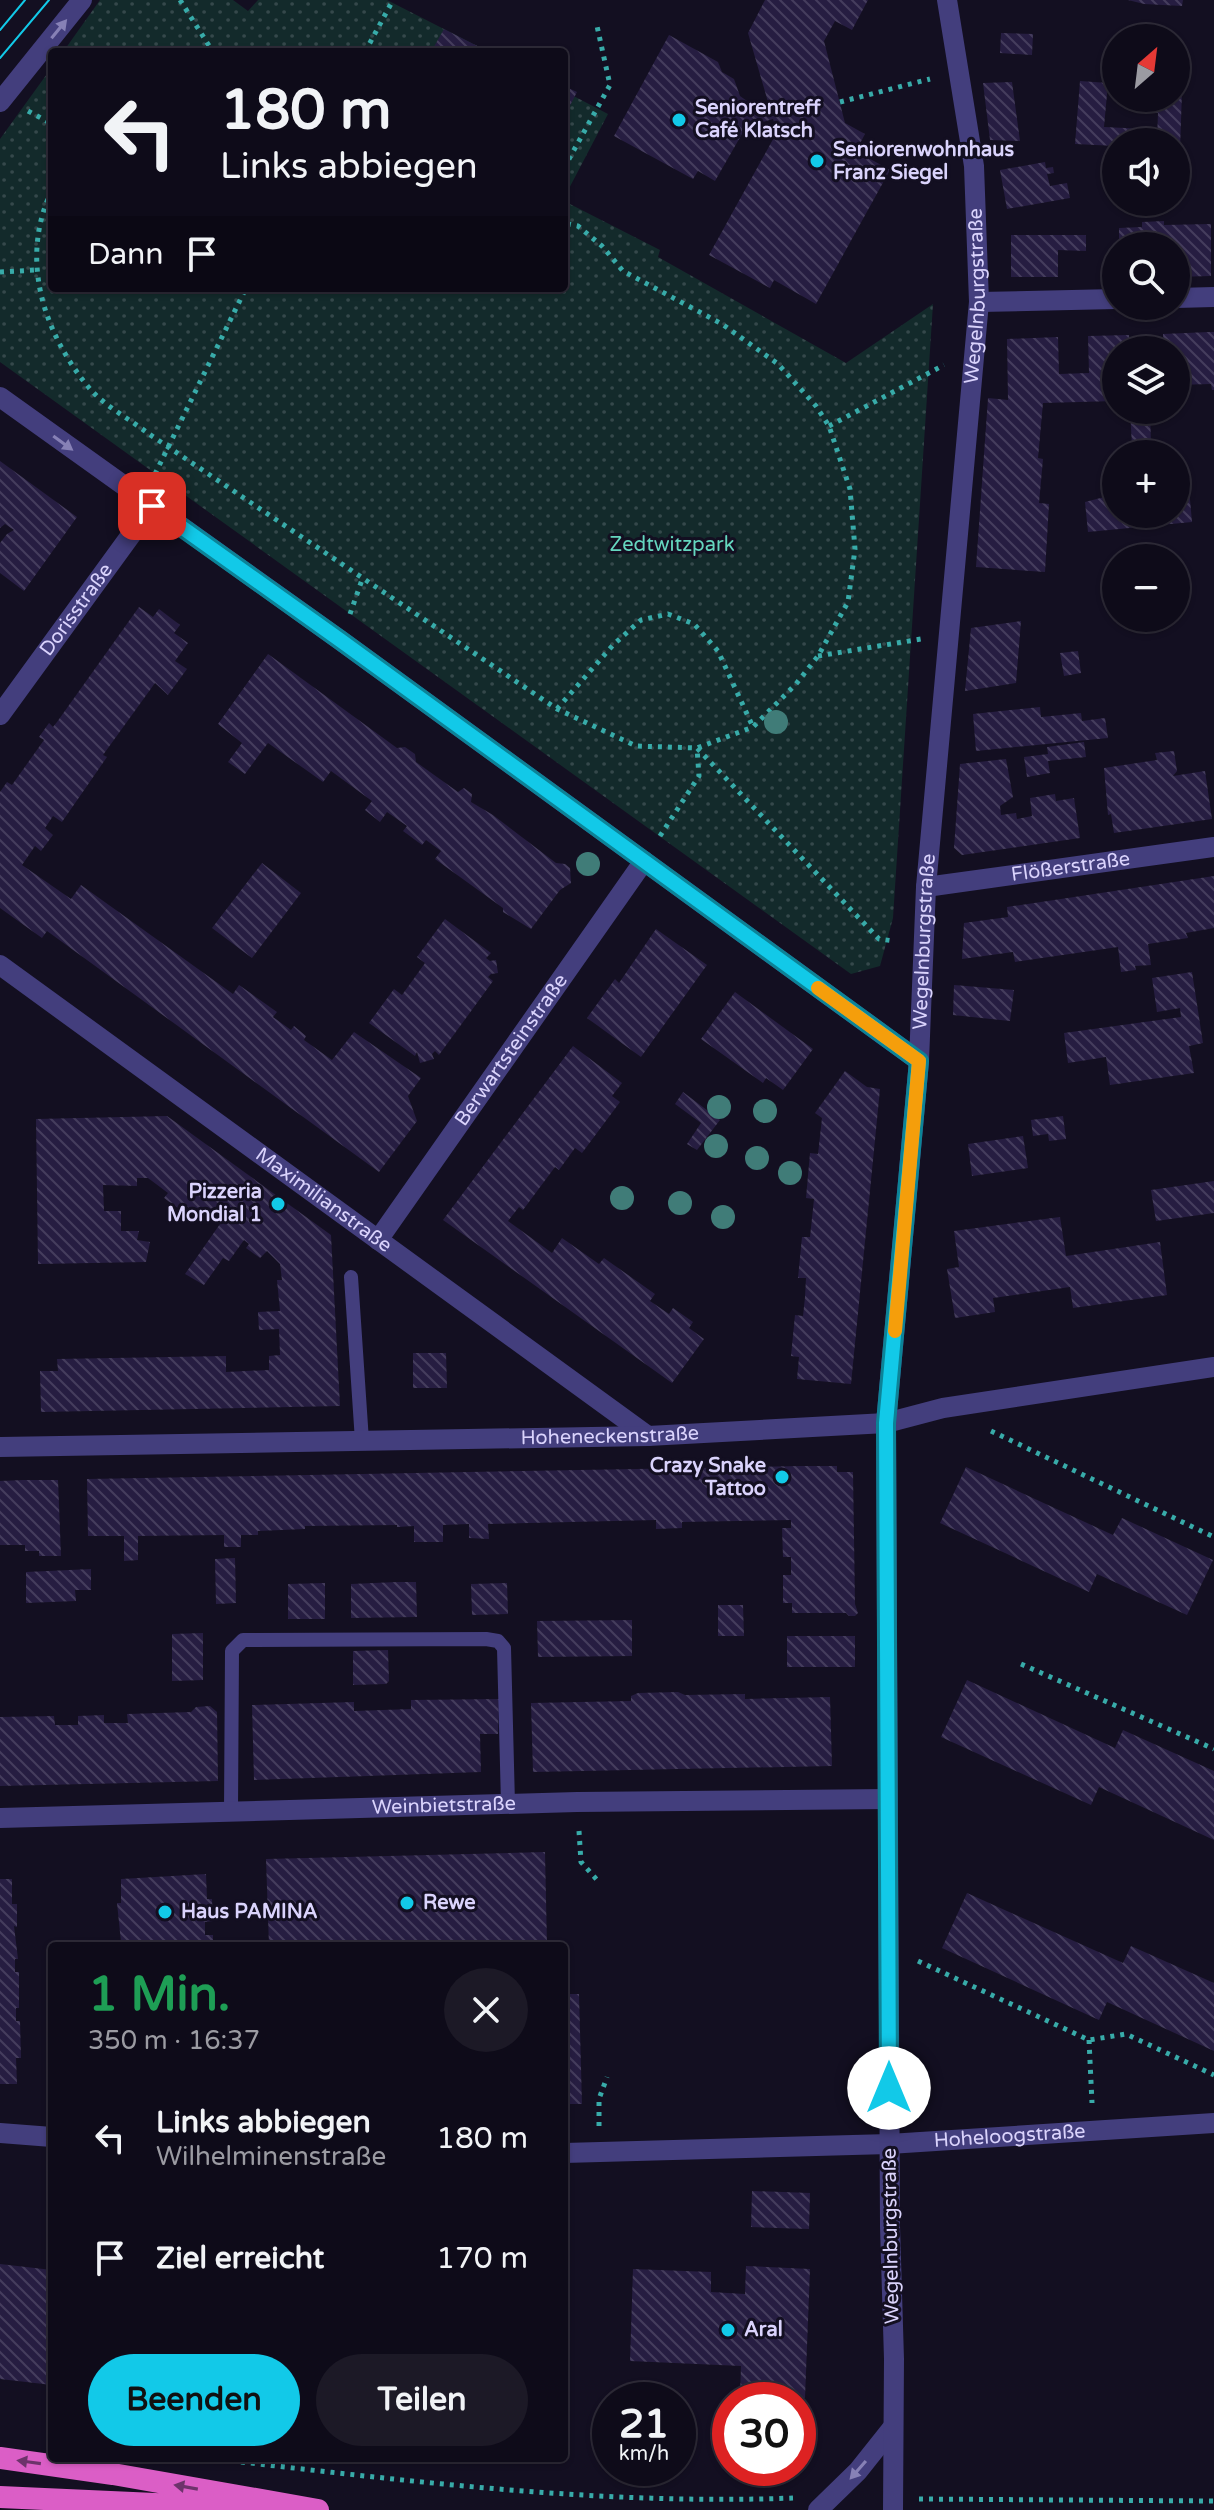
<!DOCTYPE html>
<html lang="de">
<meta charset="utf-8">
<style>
:root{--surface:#0e0b19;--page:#1c1926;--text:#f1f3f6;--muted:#9b9ba2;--line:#2e2b38;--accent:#12c9e8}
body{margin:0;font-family:"Varela Round",sans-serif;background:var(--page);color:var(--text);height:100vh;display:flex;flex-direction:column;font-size:30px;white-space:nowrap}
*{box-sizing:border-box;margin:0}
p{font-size:26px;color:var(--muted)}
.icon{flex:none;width:44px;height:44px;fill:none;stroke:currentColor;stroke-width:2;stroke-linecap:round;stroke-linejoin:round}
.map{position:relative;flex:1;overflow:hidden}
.side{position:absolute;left:48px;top:1942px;width:520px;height:520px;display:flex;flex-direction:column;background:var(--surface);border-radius:8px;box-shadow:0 2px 6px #0004,0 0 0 2px var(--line)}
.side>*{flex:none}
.guide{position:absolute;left:48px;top:48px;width:520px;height:244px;border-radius:8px;box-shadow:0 2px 6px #0004,0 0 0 2px var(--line);background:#0e0b19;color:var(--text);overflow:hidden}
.needle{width:52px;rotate:28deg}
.fabs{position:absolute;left:1102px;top:24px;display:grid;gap:16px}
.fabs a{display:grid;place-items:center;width:88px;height:88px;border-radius:50%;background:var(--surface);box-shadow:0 2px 6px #0004,0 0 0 2px var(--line);font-size:40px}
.speed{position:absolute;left:592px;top:2382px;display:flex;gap:16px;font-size:40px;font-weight:700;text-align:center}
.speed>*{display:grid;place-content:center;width:104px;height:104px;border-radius:50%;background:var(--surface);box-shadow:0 2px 6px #0004,0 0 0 2px var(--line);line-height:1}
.speed small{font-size:20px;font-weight:400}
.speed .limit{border:12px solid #d22;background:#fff;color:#111}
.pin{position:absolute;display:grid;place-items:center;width:68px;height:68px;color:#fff;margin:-34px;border-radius:16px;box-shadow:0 4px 12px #0006}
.me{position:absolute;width:88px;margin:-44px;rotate:0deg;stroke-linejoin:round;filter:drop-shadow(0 0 6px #0008)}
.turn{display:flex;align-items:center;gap:28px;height:168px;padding:0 40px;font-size:36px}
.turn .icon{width:104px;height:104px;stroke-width:2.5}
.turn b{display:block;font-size:56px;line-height:68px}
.then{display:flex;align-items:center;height:76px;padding:0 40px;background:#0003;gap:16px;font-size:30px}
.round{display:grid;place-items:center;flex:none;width:84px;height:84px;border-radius:42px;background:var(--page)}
.summary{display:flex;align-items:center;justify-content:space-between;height:136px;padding:0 40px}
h1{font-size:48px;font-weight:700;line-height:60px;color:#1e9e55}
.action{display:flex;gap:16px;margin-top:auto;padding:16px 40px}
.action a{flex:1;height:92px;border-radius:48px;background:var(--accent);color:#111;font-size:32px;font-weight:700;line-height:92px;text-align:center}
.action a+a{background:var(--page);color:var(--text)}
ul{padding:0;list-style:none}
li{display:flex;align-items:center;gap:24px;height:120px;padding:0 40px}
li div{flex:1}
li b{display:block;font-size:30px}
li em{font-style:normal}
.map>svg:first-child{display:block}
</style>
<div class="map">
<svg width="1214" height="2510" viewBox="0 0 1214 2510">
<defs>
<pattern id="park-dots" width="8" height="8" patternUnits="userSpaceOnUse" patternTransform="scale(2)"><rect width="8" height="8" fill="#132a2b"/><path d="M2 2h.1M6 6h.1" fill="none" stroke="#35484b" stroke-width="1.8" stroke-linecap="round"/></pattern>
<pattern id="building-back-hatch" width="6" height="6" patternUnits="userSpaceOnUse" patternTransform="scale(2)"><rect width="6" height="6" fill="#261d41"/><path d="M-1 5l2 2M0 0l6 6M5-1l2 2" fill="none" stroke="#453d5d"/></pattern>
</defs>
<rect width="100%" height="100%" fill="#130f21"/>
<path fill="url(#park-dots)" d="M100,0H233L248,11L258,0H387L489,52H63Z
M52,67V288H564V201L660,250L658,257L846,363L933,304L893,918L880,966L851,974L0,362V139Z
M564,91L608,114L564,198Z"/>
<path fill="url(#building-back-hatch)" d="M765,0H868L852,30L835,21L824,41L845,123L865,134L856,151L890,170L816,304L774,280L770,288L709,255L777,132L773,119L746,127L715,181L698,171L693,179L614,136L669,35L718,62L722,72L734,79L740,96L754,106L768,102L748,33Z
M1128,0H1183L1182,6L1144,4Z
M444,29L489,52H431Z
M1001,33L1033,34L1032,55L1000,53Z
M1176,63L1183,64L1180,149H1176V142H1150V139H1157L1158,113L1144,112V105H1138V98H1176Z
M1080,81L1108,83L1104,127L1146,129L1144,142H1116V146L1075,144Z
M1012,82L1020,141L990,140L983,83Z
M564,86L577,92L564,117Z
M1045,162L1046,168L1053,167L1054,173L1047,174L1050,186L1067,183L1070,198L1007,209L1000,170Z
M1164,221V225L1211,224V276L1176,277V246H1119V228L1142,227V222Z
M1011,235H1086V251L1058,250V277H1011Z
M1209,332H1214V390H1212L1211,384L1176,385V350H1164L1163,334Z
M1129,335L1130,350H1116V401L1043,403L1038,458L1043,459L1039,503L1049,504L1045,572L976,567L988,398L1008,400L1007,339L1058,337L1059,374L1089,373L1088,336Z
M1130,410H1150L1151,445L1132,446Z
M0,461L77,517L24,591L0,573V543L7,534L14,530L5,524L0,528Z
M1189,488L1192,522L1088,532L1085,502L1116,494V514H1176V489Z
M139,607L153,617L159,609L180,625L174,633L188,643L175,661L187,669L168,695L155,683L103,755L107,757L62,822L53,816L45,828L53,835L41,851L35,846L22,865L71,899L81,885L233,994L239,985L277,1012L273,1017L291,1030L294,1026L306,1036L304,1040L332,1060L354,1032L421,1078L408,1096L417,1121L379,1172L47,931L42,938L0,908V792L7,782L12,785L44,740L39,737L49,723L53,727L57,722Z
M1021,621L1016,683L965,691L971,628Z
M1078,651L1081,673L1064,676L1060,653Z
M268,654L397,748L405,747L415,754L416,762L458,792L464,788L472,794L471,802L493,815L556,863L565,864L570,868L571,883L560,890L531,929L503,912V908L435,859L441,851L426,840L422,845L403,831L407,826L387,812L380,822L365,810L372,801L331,771L323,782L268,743L245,774L228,762L242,743L218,724Z
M1040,707L1041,717L1081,713L1082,721L1105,718L1108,738L976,751L973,714Z
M1084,742L1086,757L1048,761L1050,773L1027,777L1024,757L1048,754L1047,747Z
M1174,751L1177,771L1173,776L1205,771L1212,819L1114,833L1111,814L1108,815L1104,768L1157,760L1155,753Z
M1006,759L1013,797L1000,806L1001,815L1016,813L1017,819L1032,816L1030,798L1055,794L1056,801L1074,798L1080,838L962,855L954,848L960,764Z
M262,863L301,893L252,958L212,928Z
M1214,876V928L1186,933L1188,938L1148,944L1151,965L1135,966L1136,970L1121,972L1118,947L1015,962L1013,952L962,959L964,923L1008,917L1007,907Z
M445,919L491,953L486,958L490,961L496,960L498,973L491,974L488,977L493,981L439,1055L435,1051L432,1054L434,1059L420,1063L417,1052L415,1056L369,1023L394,989L402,995L415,977L425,963L417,957Z
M656,929L707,965L641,1057L587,1018L615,979L619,983Z
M1192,972L1203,1043L1189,1046L1194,1073L1110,1085L1106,1057L1068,1063L1064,1033L1181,1017L1180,1008L1157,1012L1152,978Z
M954,985L1014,990L1010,1021L953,1015Z
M735,992L813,1049L783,1090L766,1078L763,1083L701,1039Z
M573,1046L622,1083L612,1096L620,1102L582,1153L575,1148L559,1170L555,1167L523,1210L519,1207L508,1221L552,1253L562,1238L599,1264L604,1258L655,1294L650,1301L669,1314L673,1308L693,1322L689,1328L704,1339L672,1383L443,1220Z
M845,1071L867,1087L880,1089L851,1384L797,1379L799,1357L791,1356L795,1315L803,1316L805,1297L806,1278H798L802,1237H810L814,1199L806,1198L810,1153L818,1154L822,1118L815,1113Z
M683,1092L720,1120L697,1150L687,1144L701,1123L675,1104Z
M167,1116L331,1235L340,1406L41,1412L40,1371H58L57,1359L226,1356V1372L269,1370V1356L280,1355L279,1329L259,1330L258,1312L280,1311L277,1280H282L280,1264L267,1251L260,1258L246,1248L249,1244L244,1240L229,1261L223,1258L204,1285L185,1274L220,1224L200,1209L197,1214L186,1206L182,1211L164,1198L168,1193L148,1178H137V1186L103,1185L104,1211H121V1231H139L137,1240L150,1242L146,1262L38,1264L36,1119Z
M1063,1116L1066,1139L1049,1141L1048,1134L1033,1136L1031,1120Z
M1023,1136L1028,1168L972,1176L968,1144Z
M1214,1181V1213L1156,1221L1151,1190Z
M1060,1217L1066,1256L1160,1242L1167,1295L1073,1308L1070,1287L993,1298L995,1312L955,1318L947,1269L959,1267L954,1231Z
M413,1353H446L447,1388H413Z
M801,1466H837V1472H853L855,1604L858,1613L855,1616H849L846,1613H792V1603H783V1575H791V1557H783L782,1528H791V1520L682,1522V1528L656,1529V1520L488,1524L489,1539L469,1538V1524L443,1525V1542H414V1526L397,1527V1525L305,1526V1529L258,1531V1535H241V1547H224V1535L138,1536V1560L124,1561V1536H88L87,1479Z
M966,1467L1113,1535L1122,1518L1213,1560L1187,1615L1097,1574L1089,1592L940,1523Z
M23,1480H58L61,1556H39V1551H25V1545H0V1481Z
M235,1558L236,1603L216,1604L215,1559Z
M91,1569V1590H75L76,1601L26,1603V1572Z
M397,1582H416L417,1617L351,1618V1584Z
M325,1583V1619H288V1584Z
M507,1583L508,1614L472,1615L471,1584Z
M718,1605H743L744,1636H718Z
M632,1620V1656L538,1657L537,1621Z
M203,1633V1680L172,1681V1634Z
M787,1636H855V1667H787Z
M388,1650L389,1681L386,1684L353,1685V1651Z
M967,1680L1115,1748L1123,1730L1214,1771V1840L1099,1787L1091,1805L941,1737Z
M678,1692L685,1695L745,1694V1699L830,1697L832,1766L533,1772L531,1703L631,1701V1696L638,1693Z
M499,1699L498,1734H480L481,1772L254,1780L252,1705L354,1702V1711L411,1709V1700Z
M210,1706L217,1712L218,1781L0,1786V1717L54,1716L55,1725H78V1716L104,1715V1723H128L127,1714L191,1712L196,1707Z
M545,1852L547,1946H269L266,1859Z
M206,1874L207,1899H212L213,1921L205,1922V1935H213V1946H118V1942H121L117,1903H121V1879Z
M0,1879H12V1904H17V1927L14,1926L18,1959H15V1972H19V2008H16V2021H20L21,2058H16L17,2084H0Z
M967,1893L1123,1963L1131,1946L1214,1983V2051L1107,2002L1099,2020L942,1948Z
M564,1994H579L582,2104H564Z
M752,2191L810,2193L809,2229L751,2227Z
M0,2264L52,2270V2385L0,2379Z
M746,2266L810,2269L805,2398L740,2396L741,2366L630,2361L633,2269L711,2272V2292L745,2294Z"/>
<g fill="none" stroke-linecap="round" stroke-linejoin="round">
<path stroke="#38aba9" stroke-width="5" stroke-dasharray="4 6" stroke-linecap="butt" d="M180,0L213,52
M365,52L393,0
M840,102L930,79
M28,111L52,124
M564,168L610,85L597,26
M52,190C19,258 43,333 90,389C105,406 131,420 149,434L557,709L636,746L697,748L753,727L796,684L818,656L848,602L855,549L850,489L829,426L816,406L778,364L722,324L623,271L602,246L578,226L564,223
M0,272L36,270
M829,426L944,365
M155,474L246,288
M350,614L363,577
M818,656L921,639
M557,709L613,645L641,620L668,614L694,624L718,651L753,727
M660,836L699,776L697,748L879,939L894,941
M991,1431L1214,1537
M1021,1664L1214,1749
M579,1831L581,1862L599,1882
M918,1961L1089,2040L1126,2034L1214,2075
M1089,2040L1092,2103
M599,2126V2099L607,2077
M241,2462C425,2483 608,2505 793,2498
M919,2499L1214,2501"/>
<path stroke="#433e7d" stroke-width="14" d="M351,1277L362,1441
M231,1810L232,1651L243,1640L486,1639L498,1641L504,1648L508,1804"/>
<g stroke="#433e7d" stroke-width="20">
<path d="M1176,298L1214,297"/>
<path d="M979,302L1116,299"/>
<path d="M0,397L340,640L919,1061"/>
<path id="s1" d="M0,715L152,506"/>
<path id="s2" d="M926,887L1214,847"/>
<path id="s3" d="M0,965L648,1436"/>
<path id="s4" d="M378,1240L644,861"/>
<path id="s5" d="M0,1447L648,1436L886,1423L943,1408L1214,1367"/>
<path id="s6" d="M0,1818L577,1802L887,1799"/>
<path d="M0,2133L52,2137"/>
<path id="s7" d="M564,2153L889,2144L1214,2123"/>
<path d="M818,2510L858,2471L893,2427"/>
<path id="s8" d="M893,2510L894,2359L890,2226L886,1423L919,1061L926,887L979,302L974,166L947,0"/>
</g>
<path stroke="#433e7d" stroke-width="20" d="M0,102L82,0"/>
<path stroke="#db5ec6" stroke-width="22" d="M0,2458L113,2474L318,2510
M0,2497L243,2508"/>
<path stroke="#12c9e8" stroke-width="2" d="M0,30L25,0
M0,58L49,0"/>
</g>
<g fill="#407c78">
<circle cx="776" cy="722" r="12"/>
<circle cx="588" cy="864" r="12"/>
<circle cx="719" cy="1107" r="12"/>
<circle cx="765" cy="1111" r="12"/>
<circle cx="716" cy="1146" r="12"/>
<circle cx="757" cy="1158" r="12"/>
<circle cx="790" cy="1173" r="12"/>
<circle cx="622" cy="1198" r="12"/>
<circle cx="680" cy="1203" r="12"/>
<circle cx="723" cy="1217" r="12"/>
</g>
<defs><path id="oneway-solid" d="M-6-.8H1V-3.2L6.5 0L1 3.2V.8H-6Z" transform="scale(2)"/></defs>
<g fill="#8781b6">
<use href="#oneway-solid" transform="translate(59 29) rotate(-51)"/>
<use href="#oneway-solid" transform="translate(63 443) rotate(36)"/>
<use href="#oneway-solid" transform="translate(858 2470) rotate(131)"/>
</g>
<g fill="#6d336b">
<use href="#oneway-solid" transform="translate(29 2462) rotate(-172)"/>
<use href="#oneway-solid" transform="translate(186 2487) rotate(-170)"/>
</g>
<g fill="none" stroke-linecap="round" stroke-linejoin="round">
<g stroke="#0c8397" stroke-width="20">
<path id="route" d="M152,506L340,640L919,1061L886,1423L889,2088"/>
</g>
<use href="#route" stroke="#12c9e8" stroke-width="14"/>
<path stroke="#f59e0b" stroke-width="14" d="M818,988L919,1061L895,1331"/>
</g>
<g fill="#12c9e8" stroke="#130f21" stroke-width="3">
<circle cx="679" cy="120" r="8"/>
<circle cx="817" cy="161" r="8"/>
<circle cx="278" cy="1204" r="8"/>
<circle cx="782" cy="1477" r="8"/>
<circle cx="407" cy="1903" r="8"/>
<circle cx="165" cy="1912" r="8"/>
<circle cx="728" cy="2330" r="8"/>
</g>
<g text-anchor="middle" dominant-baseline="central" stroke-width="6" stroke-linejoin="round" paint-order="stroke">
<g font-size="20" font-weight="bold" fill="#dad3fc" stroke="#130f21" text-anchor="start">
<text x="695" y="108">Seniorentreff<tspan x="695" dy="23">Café Klatsch</tspan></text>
<text x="833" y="150">Seniorenwohnhaus<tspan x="833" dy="23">Franz Siegel</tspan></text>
<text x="262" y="1192" text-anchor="end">Pizzeria<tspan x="262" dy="23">Mondial 1</tspan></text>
<text x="766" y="1466" text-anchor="end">Crazy Snake<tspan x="766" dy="23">Tattoo</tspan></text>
<text x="423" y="1903">Rewe</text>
<text x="181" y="1912">Haus PAMINA</text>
<text x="744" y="2330">Aral</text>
</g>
<g font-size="20" fill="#dad3fc" stroke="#130f21">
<text stroke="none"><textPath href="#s8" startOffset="2218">Wegelnburgstraße</textPath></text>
<text stroke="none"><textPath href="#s1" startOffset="130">Dorisstraße</textPath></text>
<text stroke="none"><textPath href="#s2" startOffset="146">Flößerstraße</textPath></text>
<text stroke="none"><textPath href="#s8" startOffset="1570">Wegelnburgstraße</textPath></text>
<text stroke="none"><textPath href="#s4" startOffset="232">Berwartsteinstraße</textPath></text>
<text stroke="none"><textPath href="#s3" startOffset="400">Maximilianstraße</textPath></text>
<text stroke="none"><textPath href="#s5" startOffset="610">Hoheneckenstraße</textPath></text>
<text stroke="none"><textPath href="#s6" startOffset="444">Weinbietstraße</textPath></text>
<text stroke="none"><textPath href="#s7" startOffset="446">Hoheloogstraße</textPath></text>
<text transform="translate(891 2236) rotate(-91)">Wegelnburgstraße</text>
</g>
<g font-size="20" fill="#65d6bf" stroke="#130f21">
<text x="672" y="545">Zedtwitzpark</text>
</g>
</g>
</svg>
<div class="fabs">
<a><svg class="needle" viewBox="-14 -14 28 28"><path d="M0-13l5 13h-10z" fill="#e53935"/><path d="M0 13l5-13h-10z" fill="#9b9ba2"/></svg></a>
<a><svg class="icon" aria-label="sound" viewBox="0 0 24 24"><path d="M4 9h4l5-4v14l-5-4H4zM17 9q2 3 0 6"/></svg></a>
<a><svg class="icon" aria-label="search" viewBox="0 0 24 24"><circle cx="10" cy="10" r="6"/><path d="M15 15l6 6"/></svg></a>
<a><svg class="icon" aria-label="layers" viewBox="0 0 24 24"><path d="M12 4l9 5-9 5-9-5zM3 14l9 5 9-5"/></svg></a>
<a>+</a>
<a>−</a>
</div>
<div class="speed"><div>21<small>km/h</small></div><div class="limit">30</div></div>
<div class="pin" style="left:152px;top:506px;background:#d93025"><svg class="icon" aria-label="arrive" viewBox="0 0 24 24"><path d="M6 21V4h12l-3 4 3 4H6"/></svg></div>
<svg class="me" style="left:889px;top:2088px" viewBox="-20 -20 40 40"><circle r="19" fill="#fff"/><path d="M0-13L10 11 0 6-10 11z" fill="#12c9e8"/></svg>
<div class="guide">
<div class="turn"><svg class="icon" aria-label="left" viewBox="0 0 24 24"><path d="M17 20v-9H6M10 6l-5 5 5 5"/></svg><div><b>180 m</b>Links abbiegen</div></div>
<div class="then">Dann<svg class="icon" aria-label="arrive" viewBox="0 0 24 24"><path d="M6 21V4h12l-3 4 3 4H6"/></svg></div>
</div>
<section class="side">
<div class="summary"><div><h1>1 Min.</h1><p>350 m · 16:37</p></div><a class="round"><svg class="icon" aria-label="close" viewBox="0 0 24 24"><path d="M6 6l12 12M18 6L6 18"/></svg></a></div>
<ul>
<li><svg class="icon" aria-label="left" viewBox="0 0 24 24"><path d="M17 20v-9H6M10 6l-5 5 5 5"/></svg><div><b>Links abbiegen</b><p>Wilhelminenstraße</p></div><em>180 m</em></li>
<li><svg class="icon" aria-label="arrive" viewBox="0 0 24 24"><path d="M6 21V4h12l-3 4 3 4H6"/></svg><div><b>Ziel erreicht</b></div><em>170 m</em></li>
</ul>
<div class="action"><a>Beenden</a><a>Teilen</a></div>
</section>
</div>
